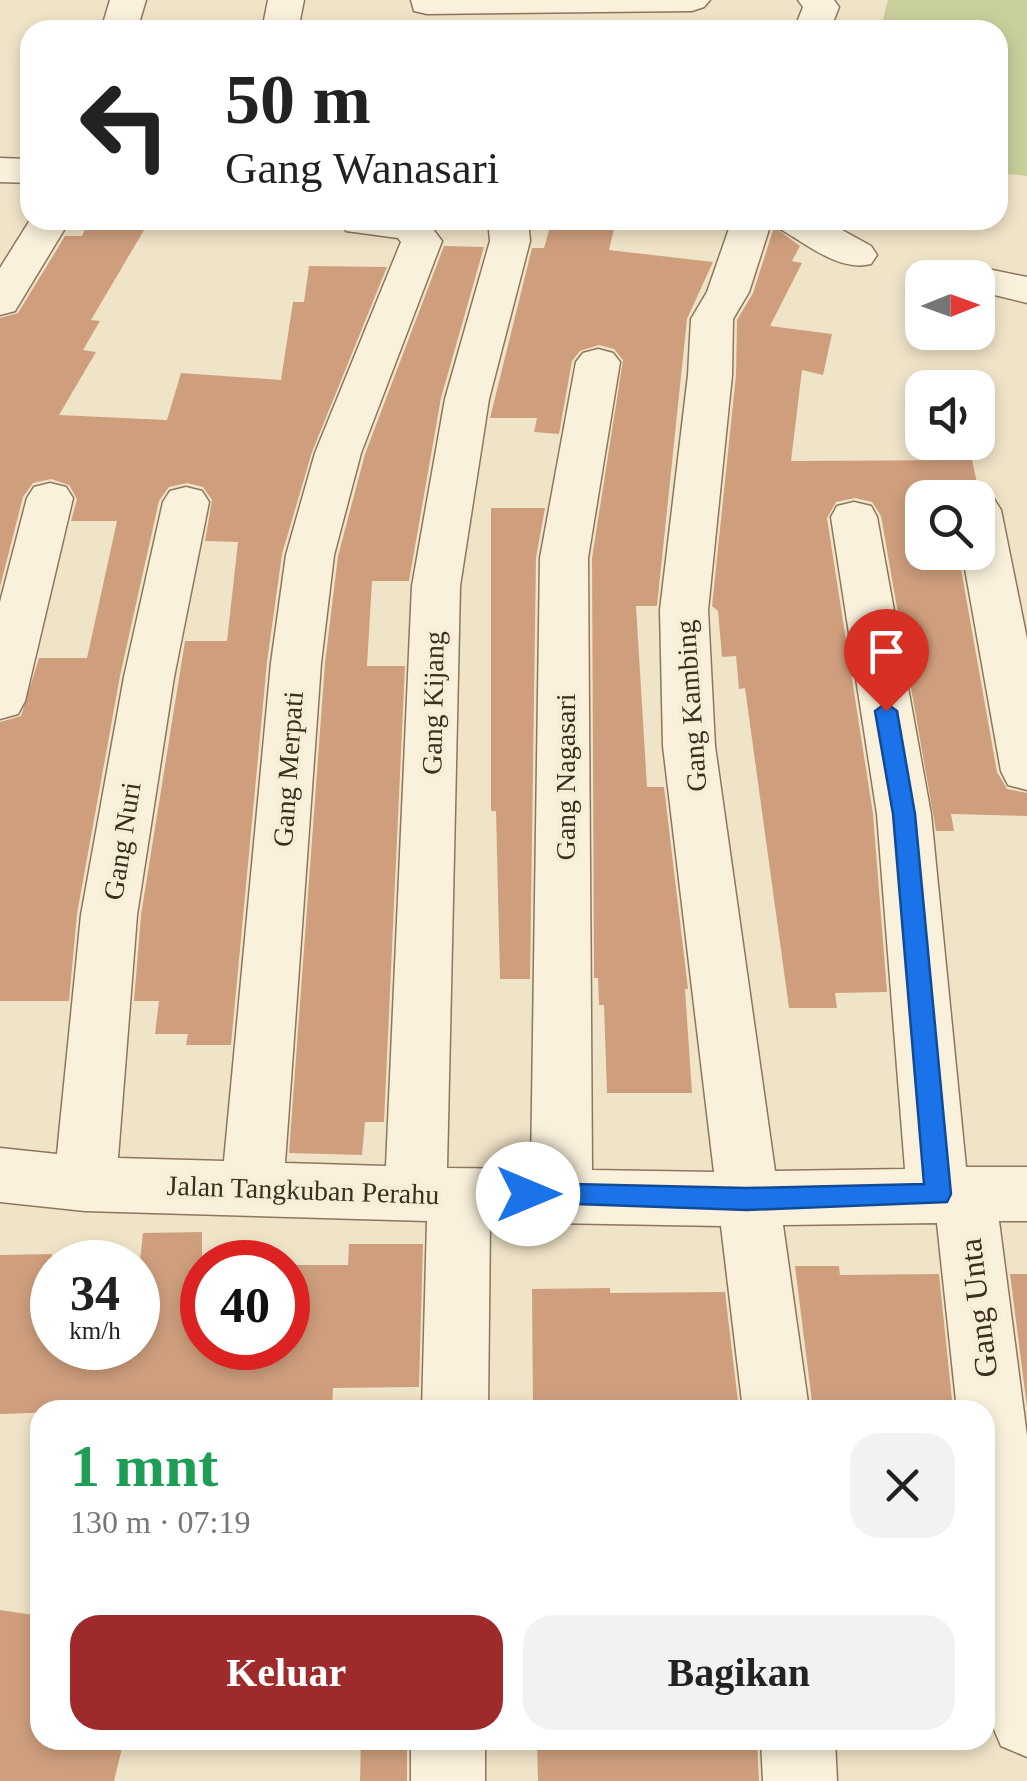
<!DOCTYPE html>
<html lang="id">
<meta charset="utf-8">
<style>
:root{--surface:#fff;--page:#f2f2f2;--text:#222;--muted:#767676;--accent:#9e2a2b}
body{margin:0;font-family:Georgia,serif;background:var(--page);color:var(--text);height:100vh;display:flex;flex-direction:column;font-size:38px;white-space:nowrap}
*{box-sizing:border-box;margin:0}
p{font-size:32px;color:var(--muted)}
.icon{flex:none;width:55px;height:55px;fill:none;stroke:currentColor;stroke-width:2;stroke-linecap:round;stroke-linejoin:round}
.map{position:relative;flex:1;overflow:hidden}
.details{position:absolute;left:30px;top:1400px;width:965px;height:350px;display:flex;flex-direction:column;background:var(--surface);border-radius:30px;box-shadow:0 5px 15px #0003}
.details>*{flex:none}
.guide{position:absolute;left:20px;top:20px;width:988px;height:210px;border-radius:30px;box-shadow:0 5px 15px #0003;background:#fff;color:var(--text);overflow:hidden}
.needle{width:65px;rotate:89deg}
.controls{position:absolute;left:905px;top:260px;display:grid;gap:20px}
.controls a{display:grid;place-items:center;width:90px;height:90px;border-radius:20px;background:var(--surface);box-shadow:0 5px 15px #0003;font-size:50px}
.speed{position:absolute;left:30px;top:1240px;display:flex;gap:20px;font-size:50px;font-weight:700;text-align:center}
.speed>*{display:grid;place-content:center;width:130px;height:130px;border-radius:50%;background:var(--surface);box-shadow:0 5px 15px #0003;line-height:1}
.speed small{font-size:25px;font-weight:400}
.speed .limit{border:15px solid #d22;background:#fff;color:#111}
.pin{position:absolute;display:grid;place-items:center;width:85px;height:85px;color:#fff;margin:-102px -42px;border-radius:50% 50% 50% 0;rotate:-45deg;box-shadow:0 0 10px #0007}
.pin .icon{rotate:45deg}
.me{position:absolute;width:110px;margin:-55px;rotate:90deg;stroke-linejoin:round;filter:drop-shadow(0 0 8px #0008)}
.turn{display:flex;align-items:center;gap:35px;height:210px;padding:0 40px;font-size:45px}
.turn .icon{width:130px;height:130px;stroke-width:2.5}
.turn b{display:block;font-size:70px;line-height:85px}
.round{display:grid;place-items:center;flex:none;width:105px;height:105px;border-radius:30px;background:var(--page)}
.summary{display:flex;align-items:center;justify-content:space-between;height:170px;padding:0 40px}
h1{font-size:60px;font-weight:700;line-height:75px;color:#1e9e55}
.button{display:flex;gap:20px;margin-top:auto;padding:20px 40px}
.button a{flex:1;height:115px;border-radius:30px;background:var(--accent);color:#fff;font-size:40px;font-weight:700;line-height:115px;text-align:center}
.button a+a{background:var(--page);color:var(--text)}
.map>svg:first-child{display:block}
</style>
<div class="map">
<svg width="1027" height="1781" viewBox="0 0 1027 1781">
<rect width="100%" height="100%" fill="#f0e4c8"/>
<path fill="#c9cf9b" d="M888,0H1027V176L998,173V30H880Z"/>
<path fill="#cf9f7d" d="M89,220H150L91,320L100,321L83,350L96,352L59,415L167,420L181,373L281,380L293,302H304L309,266L387,267L312,452L282,554L267,662L231,1045H186L188,1034H155L159,1001H134L141,915L185,641H227L238,542L205,541L212,500L203,487L187,483L169,487L159,501L120,676L77,914L69,1001H0V722L21,716L39,658H87L117,521H71L77,499L69,485L51,479L33,483L23,497L0,587V318L18,313L65,236H82Z
M552,220H616L609,250L713,262L687,319L657,606H636L647,787H664L688,989H685L692,1093H607L604,1005H599L598,978H594L592,558L623,360L614,349L599,345L580,351L572,361L559,434L534,432L537,418H490L532,248H544Z
M774,227L800,246L792,261L802,263L770,326L832,334L823,375L802,370L791,461L972,460L979,492L965,498H922V552H958L997,772L1007,789L1027,793V816L951,814L954,831H936L881,516L872,502L855,498L836,502L827,518L873,814L887,992L835,993L837,1008H789L745,688L739,689L736,656L722,657L718,611L712,606L736,375L737,320L753,293Z
M444,246L484,247L441,398L409,581H372L367,666H405L384,1122H365L362,1155L289,1153L325,663L338,556L365,454Z
M491,508H545L536,558L530,979H500L496,811H491Z
M202,1232V1350L288,1348V1265H348L349,1244H423L419,1387L333,1388L332,1410H281V1405L0,1414V1255L52,1254V1348H138V1279L143,1233Z
M795,1266H839L840,1275L939,1274L953,1410H813Z
M1010,1274H1027V1407Z
M610,1288V1293L725,1292L739,1410H533L532,1289Z
M0,1610L40,1616V1740H124L114,1781H0Z
M361,1740H407V1781H360Z
M537,1740H757L759,1781H538Z"/>
<g fill="none" stroke-linecap="round" stroke-linejoin="round">
<g stroke="#8d765c" stroke-width="3">
<path id="minor" d="M110,0H146L137,30H101Z
M268,0H304L298,30H262Z
M411,0H710L704,7L692,11L427,14L414,11Z
M798,0H834L839,7L830,30H794L803,7Z
M0,158L30,159V183L0,182Z
M30,220H70L15,311L0,315V268Z
M341,220H426L442,241L361,453L334,555L321,663L285,1163L386,1166L412,586L445,399L490,241L488,220H528L530,241L489,399L460,586L447,1168L531,1169L540,558L576,362L583,353L598,349L613,353L620,362L588,558L592,1170L714,1172L663,746L660,610L688,375L691,319L707,292L732,220H772L749,292L733,319L732,375L708,610L715,746L775,1171L905,1169L877,814L831,517L837,506L854,502L871,506L877,517L931,814L966,1167H1027V1221H999L1027,1436V1757L1001,1746L990,1720L985,1670V1410H957L937,1223L783,1225L809,1410H743L721,1226L490,1222L488,1410H422L427,1221L85,1211L0,1202V1148L57,1154L81,915L124,677L163,502L170,491L186,487L202,491L209,502L174,677L137,915L118,1158L224,1161L271,663L286,555L315,453L401,242L398,238L346,231Z
M774,220H824L871,246L877,255L871,264C839,272 807,244 780,229Z
M978,267L1027,277V303L978,291V278H958L963,270Z
M50,483L66,487L73,498L25,701L18,714L0,719V602L27,498L34,487Z
M978,495L994,499L1001,510L1027,639V790L1008,785L1001,771L962,552H978V498H968Z
M411,1740H485V1781H411Z
M761,1740H835L837,1781H763Z"/>
</g>
<use href="#minor" fill="#faf1dc" fill-rule="evenodd"/>
</g>
<path fill="#1a73e8" stroke="#114b97" stroke-width="2.5" d="M886,703L897,711L915,814L951,1194L947,1202L747,1210L519,1202L515,1194L519,1186L528,1183L747,1188L924,1184L893,814L875,711Z"/>
<g text-anchor="middle" dominant-baseline="central" stroke-width="8" stroke-linejoin="round" paint-order="stroke">
<g font-size="28" fill="#3d2e20" stroke="#f7eed8">
<text transform="translate(433 703) rotate(-89)">Gang Kijang</text>
<text transform="translate(691 706) rotate(-94)">Gang Kambing</text>
<text transform="translate(288 769) rotate(-86)">Gang Merpati</text>
<text transform="translate(565 777) rotate(-90)">Gang Nagasari</text>
<text transform="translate(122 841) rotate(-81)">Gang Nuri</text>
<text transform="translate(303 1190) rotate(2)">Jalan Tangkuban Perahu</text>
</g>
<g font-size="32" fill="#3d2e20" stroke="#f7eed8">
<text transform="translate(978 1308) rotate(-97)">Gang Unta</text>
</g>
</g>
</svg>
<div class="controls">
<a><svg class="needle" viewBox="-14 -14 28 28"><path d="M0-13l5 13h-10z" fill="#e53935"/><path d="M0 13l5-13h-10z" fill="#767676"/></svg></a>
<a><svg class="icon" aria-label="sound" viewBox="0 0 24 24"><path d="M4 9h4l5-4v14l-5-4H4zM17 9q2 3 0 6"/></svg></a>
<a><svg class="icon" aria-label="search" viewBox="0 0 24 24"><circle cx="10" cy="10" r="6"/><path d="M15 15l6 6"/></svg></a>
</div>
<div class="speed"><div>34<small>km/h</small></div><div class="limit">40</div></div>
<div class="pin" style="left:886px;top:711px;background:#d93025"><svg class="icon" aria-label="arrive" viewBox="0 0 24 24"><path d="M6 21V4h12l-3 4 3 4H6"/></svg></div>
<svg class="me" style="left:528px;top:1194px" viewBox="-20 -20 40 40"><circle r="19" fill="#fff"/><path d="M0-13L10 11 0 6-10 11z" fill="#1a73e8"/></svg>
<div class="guide">
<div class="turn"><svg class="icon" aria-label="left" viewBox="0 0 24 24"><path d="M17 20v-9H6M10 6l-5 5 5 5"/></svg><div><b>50 m</b>Gang Wanasari</div></div>
</div>
<section class="details">
<div class="summary"><div><h1>1 mnt</h1><p>130 m · 07:19</p></div><a class="round"><svg class="icon" aria-label="close" viewBox="0 0 24 24"><path d="M6 6l12 12M18 6L6 18"/></svg></a></div>
<div class="button"><a>Keluar</a><a>Bagikan</a></div>
</section>
</div>
